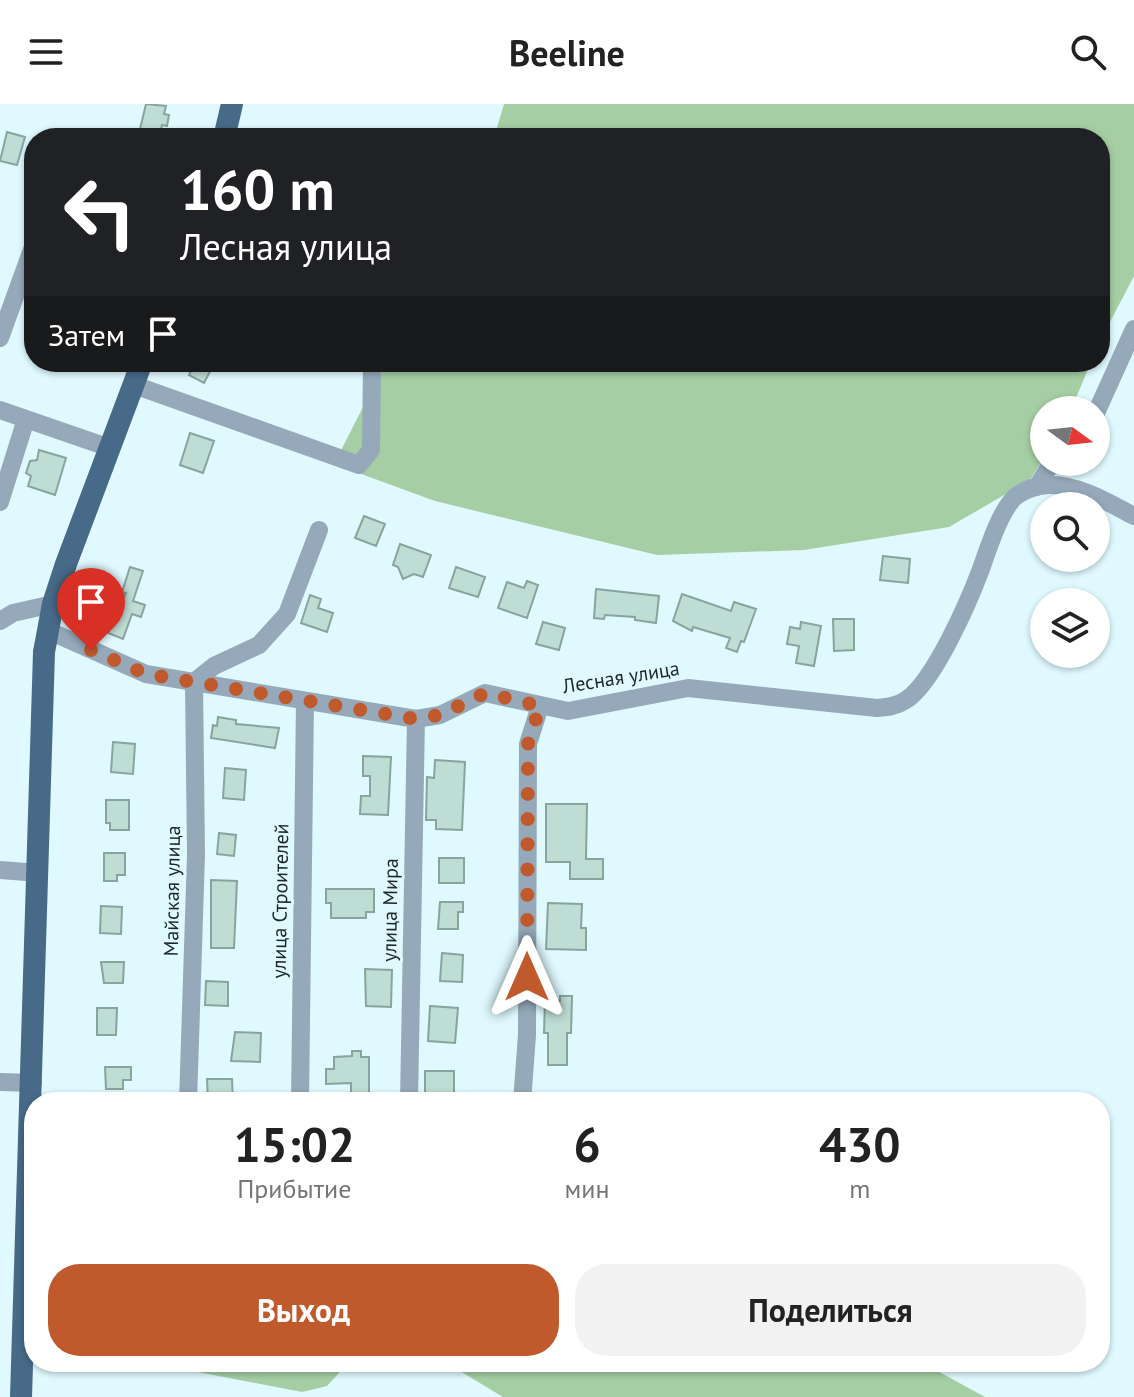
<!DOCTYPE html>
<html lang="ru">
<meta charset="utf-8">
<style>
:root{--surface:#fff;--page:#f2f2f2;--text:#222;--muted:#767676;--accent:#c05a2c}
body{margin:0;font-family:"PT Sans",sans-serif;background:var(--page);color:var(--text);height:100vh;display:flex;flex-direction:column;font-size:30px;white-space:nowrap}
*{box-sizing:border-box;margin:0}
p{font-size:26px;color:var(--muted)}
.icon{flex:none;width:44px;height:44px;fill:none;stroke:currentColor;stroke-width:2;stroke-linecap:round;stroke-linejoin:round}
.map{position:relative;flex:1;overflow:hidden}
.drawer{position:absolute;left:24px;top:988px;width:1086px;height:280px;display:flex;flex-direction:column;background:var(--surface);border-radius:32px;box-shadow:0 2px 6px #0004}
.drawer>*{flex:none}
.top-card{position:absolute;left:24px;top:24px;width:1086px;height:244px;border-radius:32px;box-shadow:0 2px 6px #0004;background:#202124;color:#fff;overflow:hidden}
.needle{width:52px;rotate:105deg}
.buttons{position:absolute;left:1030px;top:292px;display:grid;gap:16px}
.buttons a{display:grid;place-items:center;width:80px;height:80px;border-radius:50%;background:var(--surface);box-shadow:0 2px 6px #0004;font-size:40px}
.pin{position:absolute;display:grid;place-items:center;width:68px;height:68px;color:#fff;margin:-82px -34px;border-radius:50% 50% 50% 0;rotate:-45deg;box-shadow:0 0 8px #0007}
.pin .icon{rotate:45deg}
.me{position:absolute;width:88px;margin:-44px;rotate:0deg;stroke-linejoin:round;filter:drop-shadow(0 0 6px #0008)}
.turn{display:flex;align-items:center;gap:28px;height:168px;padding:0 24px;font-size:36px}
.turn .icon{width:104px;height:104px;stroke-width:2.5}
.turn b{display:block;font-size:56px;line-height:68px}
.then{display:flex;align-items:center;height:76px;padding:0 24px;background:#0003;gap:16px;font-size:30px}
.eta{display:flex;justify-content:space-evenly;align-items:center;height:136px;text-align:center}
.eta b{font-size:48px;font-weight:700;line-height:56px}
.cta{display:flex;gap:16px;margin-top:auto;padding:16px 24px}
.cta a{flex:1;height:92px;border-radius:32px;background:var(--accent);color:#fff;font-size:32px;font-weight:700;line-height:92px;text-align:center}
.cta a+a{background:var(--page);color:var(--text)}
header{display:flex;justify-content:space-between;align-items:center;height:104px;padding:0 24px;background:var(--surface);font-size:36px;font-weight:700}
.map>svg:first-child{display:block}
</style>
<header><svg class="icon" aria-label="menu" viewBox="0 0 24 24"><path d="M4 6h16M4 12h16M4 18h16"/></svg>Beeline<svg class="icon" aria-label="search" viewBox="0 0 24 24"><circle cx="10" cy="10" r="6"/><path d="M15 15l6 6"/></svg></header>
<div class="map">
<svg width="1134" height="1293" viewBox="0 0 1134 1293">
<rect width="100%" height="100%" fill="#dff9fe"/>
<path fill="#a5cea4" d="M504,0H1134V172L1100,237V34H494Z
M386,258H1091L1071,306H1044V353L1030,376L949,423L804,446L657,451L435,397L334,360Z
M171,1258H349L327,1282L302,1288L172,1263Z
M445,1258H921L985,1293H503Z"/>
<path fill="#beddd5" stroke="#87a49d" stroke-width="2" d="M146,0L166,2L164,10L169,11L167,22L162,21L160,30L140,25Z
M7,28L25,33L17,61L0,57Z
M196,258H215L204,279L189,271Z
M190,329L214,337L203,369L180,361Z
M39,346L66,354L55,391L28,382L31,372L26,369L30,357L37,356Z
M364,412L385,420L376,442L355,434Z
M400,440L431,451L423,473L414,470L403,475L398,463L393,461Z
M883,452L910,455L908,479L880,476Z
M130,463L143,467L133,497L145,501L141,513L132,510L123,535L108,529L126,489L122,488Z
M456,463L485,473L478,493L449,484Z
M527,477L538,481L527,514L498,504L507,478L524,484Z
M596,485L659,492L656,519L635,516V513L605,511L604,515L594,514Z
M682,490L731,507L734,498L756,505L744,538L741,537L737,548L726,544L730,534L693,523L692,527L673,517Z
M310,491L321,495L318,504L333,509L327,528L301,519Z
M833,515H854V546L834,547Z
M543,518L565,524L559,546L536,540Z
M801,518L821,522L814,562L796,559L799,542L787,540L790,523L800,525Z
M218,613L236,616V620L279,624L275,644L211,634L213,621L217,622Z
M113,638L135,640L133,670L111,668Z
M363,652L391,653L388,711L360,710L361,692H370V672H363Z
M435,656L465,658L462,726L436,725V716H426L427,673L434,674Z
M225,664L246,666L244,696L223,694Z
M106,696H129V726H110V719H106Z
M546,700H587L586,755H603V775H570V758H546Z
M219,729L236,731L234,752L217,750Z
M104,749H125V771H117V777H104Z
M439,754H464V779H439Z
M211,776L237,777L234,844H211Z
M326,785H374V808H366V814H331V799H326Z
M440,798H463V808H458V825H438Z
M548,799L582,800L581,824H586V846L546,845Z
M101,802L122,803L121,830L100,829Z
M442,849L463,851L462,878L440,877Z
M101,858H124L123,879H104Z
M365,865L392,866L391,903L366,902Z
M206,877L228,878V902L205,901Z
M560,892H572L571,929H567V961H548V929H544L545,896L560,897Z
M430,902L458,904L455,939L428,937Z
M97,904H117L116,931H97Z
M235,928L261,929L260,958L231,957Z
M352,947H361V953H369V998H351V979L326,980V965H334V953L352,952Z
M105,963H131V976H123V985H106Z
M425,967H454V998L431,997V990H425Z
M207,975H232L233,998H208Z"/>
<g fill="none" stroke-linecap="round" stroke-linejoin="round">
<path stroke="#95a9ba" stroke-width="18" d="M0,234L34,140
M134,281L359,361L371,346L372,258
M0,306L110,344
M1096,309L1134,225
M1037,383L1052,358
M0,398L26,315
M0,517L13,509L53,500
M47,526L146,570L416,615L440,611L485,589L568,607L688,584L877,604C888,603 897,602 906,596C934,578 969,497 981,465C988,445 1000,407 1015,393C1023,386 1038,381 1049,381C1078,380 1109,399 1134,412
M0,766L39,769
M0,978L33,979
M188,998L196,751L194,578L214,562L259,541L287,510L319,426
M300,998L305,597
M409,998L416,615
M522,998L527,931L528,640L540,602"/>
<path stroke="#476a88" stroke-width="22" d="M224,34L232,0
M21,1293L44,548L53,500L66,460L142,258"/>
</g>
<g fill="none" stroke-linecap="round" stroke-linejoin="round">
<path stroke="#c05a2c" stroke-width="14" stroke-dasharray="0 25.2" d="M91,546L146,570L416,615L440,611L485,589L540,602L528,640L527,873"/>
</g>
<g text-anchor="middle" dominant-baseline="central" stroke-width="6" stroke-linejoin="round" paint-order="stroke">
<g font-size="20" fill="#1b2729" stroke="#dff9fe">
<text transform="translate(621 573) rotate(-9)">Лесная улица</text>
<text transform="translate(172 787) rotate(-89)">Майская улица</text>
<text transform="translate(280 797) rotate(-89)">улица Строителей</text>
<text transform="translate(390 806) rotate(-89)">улица Мира</text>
</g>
</g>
</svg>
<div class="buttons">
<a><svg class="needle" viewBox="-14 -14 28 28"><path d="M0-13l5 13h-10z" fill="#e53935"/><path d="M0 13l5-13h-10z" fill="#767676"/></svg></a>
<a><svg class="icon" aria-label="search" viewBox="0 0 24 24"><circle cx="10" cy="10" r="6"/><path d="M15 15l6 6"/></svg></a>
<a><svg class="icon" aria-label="layers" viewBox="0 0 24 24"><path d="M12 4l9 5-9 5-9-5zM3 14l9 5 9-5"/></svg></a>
</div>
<div class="pin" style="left:91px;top:546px;background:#d93025"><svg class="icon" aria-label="arrive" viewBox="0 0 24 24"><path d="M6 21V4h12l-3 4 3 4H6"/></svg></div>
<svg class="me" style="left:527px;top:873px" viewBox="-20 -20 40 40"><path d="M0-17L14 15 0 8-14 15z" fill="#c05a2c" stroke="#fff" stroke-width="4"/></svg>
<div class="top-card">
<div class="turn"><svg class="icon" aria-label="left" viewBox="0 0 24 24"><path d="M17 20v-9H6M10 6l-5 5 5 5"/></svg><div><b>160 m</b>Лесная улица</div></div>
<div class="then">Затем<svg class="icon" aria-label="arrive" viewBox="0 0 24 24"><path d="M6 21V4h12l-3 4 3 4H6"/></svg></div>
</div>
<section class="drawer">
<div class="eta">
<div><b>15:02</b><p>Прибытие</p></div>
<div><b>6</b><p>мин</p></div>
<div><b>430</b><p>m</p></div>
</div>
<div class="cta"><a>Выход</a><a>Поделиться</a></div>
</section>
</div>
